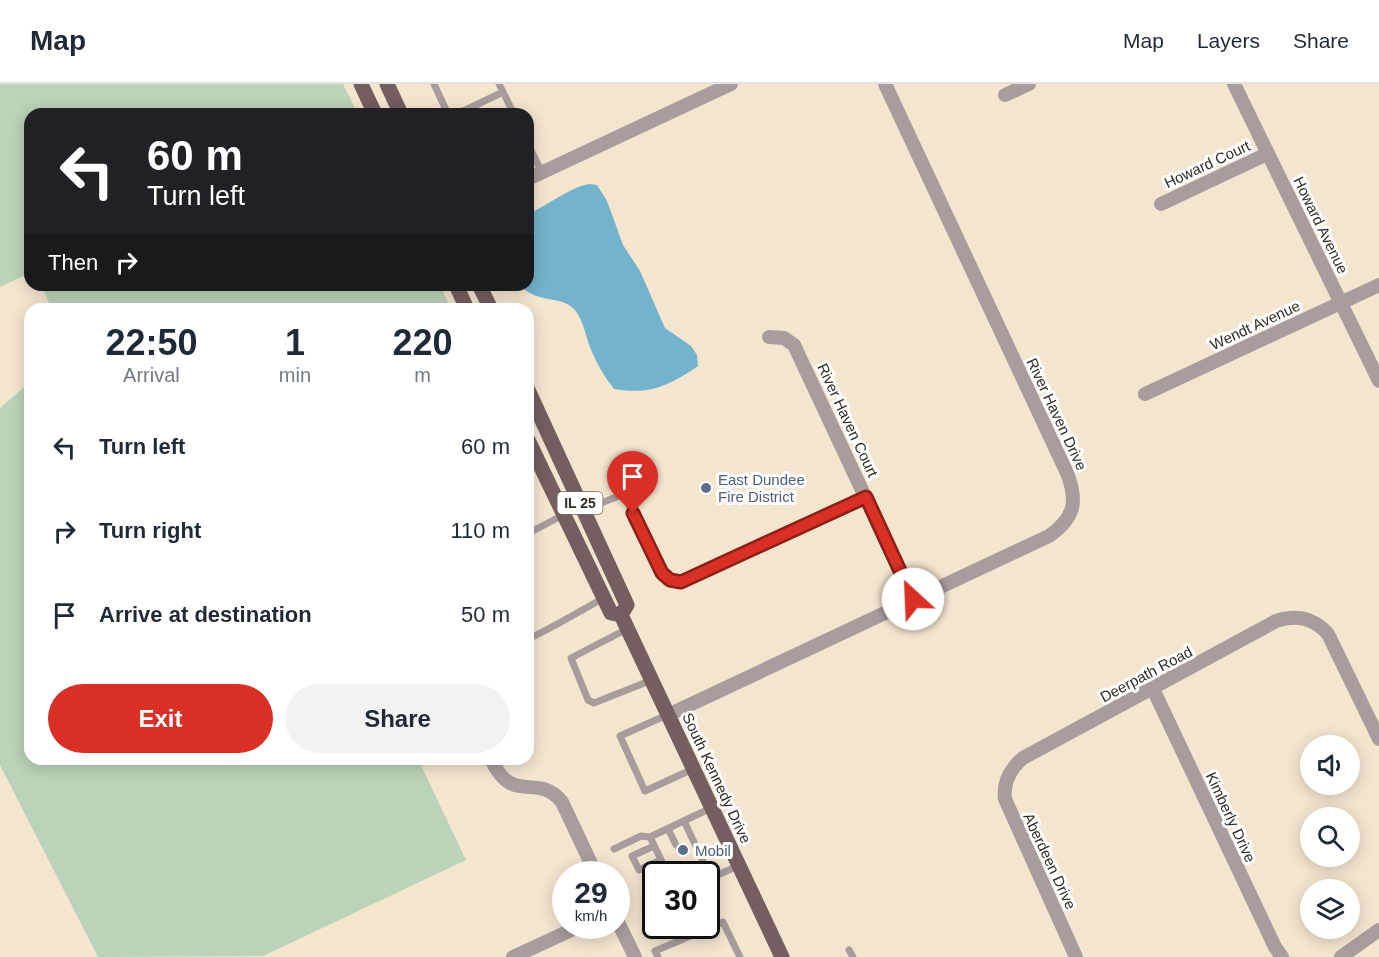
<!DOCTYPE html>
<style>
:root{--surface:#fff;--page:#f2f2f3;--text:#1f2937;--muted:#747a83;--line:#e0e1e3;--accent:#d93025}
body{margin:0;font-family:Helvetica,sans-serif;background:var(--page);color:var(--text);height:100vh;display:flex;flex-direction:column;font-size:22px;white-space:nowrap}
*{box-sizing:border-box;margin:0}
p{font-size:20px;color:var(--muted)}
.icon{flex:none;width:33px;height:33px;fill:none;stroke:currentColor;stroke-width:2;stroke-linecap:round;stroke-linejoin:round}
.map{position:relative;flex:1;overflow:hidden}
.panel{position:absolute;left:24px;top:219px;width:510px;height:462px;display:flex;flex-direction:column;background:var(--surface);border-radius:18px;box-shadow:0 3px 15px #0003}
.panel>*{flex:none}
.guide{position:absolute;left:24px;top:24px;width:510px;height:183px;border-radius:18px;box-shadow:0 3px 15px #0003;background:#202124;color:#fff;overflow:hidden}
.buttons{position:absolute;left:1300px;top:651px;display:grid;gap:12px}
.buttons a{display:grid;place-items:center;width:60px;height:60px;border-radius:50%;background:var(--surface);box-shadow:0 3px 15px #0003;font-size:30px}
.speed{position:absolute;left:552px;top:777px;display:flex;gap:12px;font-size:30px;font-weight:700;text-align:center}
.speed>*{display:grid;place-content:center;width:78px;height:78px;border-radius:50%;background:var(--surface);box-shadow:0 3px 15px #0003;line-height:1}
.speed small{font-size:15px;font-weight:400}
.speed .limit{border:3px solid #111;border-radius:9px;background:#fff;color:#111}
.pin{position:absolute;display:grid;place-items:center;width:51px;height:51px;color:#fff;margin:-62px -26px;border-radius:50% 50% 50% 0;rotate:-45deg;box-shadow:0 0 6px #0007}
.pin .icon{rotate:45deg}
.me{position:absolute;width:66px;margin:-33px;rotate:335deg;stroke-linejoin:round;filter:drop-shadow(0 0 4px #0008)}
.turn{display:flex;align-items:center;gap:21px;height:126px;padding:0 24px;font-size:27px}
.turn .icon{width:78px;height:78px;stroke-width:2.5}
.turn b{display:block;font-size:42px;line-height:51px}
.then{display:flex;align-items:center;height:57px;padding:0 24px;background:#0003;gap:12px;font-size:22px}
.eta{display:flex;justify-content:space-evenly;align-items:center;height:102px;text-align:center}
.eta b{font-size:36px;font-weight:600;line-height:42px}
.cta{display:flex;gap:12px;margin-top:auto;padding:12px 24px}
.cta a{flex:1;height:69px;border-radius:36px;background:var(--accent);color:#fff;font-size:24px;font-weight:600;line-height:69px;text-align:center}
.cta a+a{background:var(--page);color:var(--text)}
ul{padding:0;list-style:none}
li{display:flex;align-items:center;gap:18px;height:84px;padding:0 24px}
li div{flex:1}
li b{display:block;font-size:22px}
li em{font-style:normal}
header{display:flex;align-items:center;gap:36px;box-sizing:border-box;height:84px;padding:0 30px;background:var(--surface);border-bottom:2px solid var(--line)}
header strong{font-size:28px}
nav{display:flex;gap:33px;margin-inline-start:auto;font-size:21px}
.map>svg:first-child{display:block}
</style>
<header>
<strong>Map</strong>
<nav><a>Map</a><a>Layers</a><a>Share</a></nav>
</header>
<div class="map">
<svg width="1379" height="873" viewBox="0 0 1379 873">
<rect width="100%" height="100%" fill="#f4e5cf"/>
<path fill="#bbd3b8" d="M0,0H343L358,30H30V189L0,203Z
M41,201H440L451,225H52Z
M30,298V675H418L466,776L263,872L98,873L0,681V324Z"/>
<path fill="#74b3cc" d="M589,100L597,101L607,117L623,161L640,187L665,244L691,262L697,271L698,282C669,302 650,311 614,305C605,293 598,282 592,268C586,255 584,236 574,225C561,211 536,220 520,201H528V130C549,121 568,104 589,100Z"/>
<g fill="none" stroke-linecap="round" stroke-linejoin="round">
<path stroke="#a99c9c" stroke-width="7" d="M434,0L448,30
M499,0L514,30
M457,30L503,8
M528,60L542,89
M583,426L624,410L661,489L670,496L681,498L866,413
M528,447L529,449L563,431
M627,545L571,574L588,616L594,619L652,596
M528,555C554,543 578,528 604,514
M667,631L620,652L645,707L693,685
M684,737L711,794
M668,745L676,761
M654,762L632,772L639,786L661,776
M614,765L641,752L650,753
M688,786L690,790
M668,790L650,753L711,724
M706,796L738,782
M849,866L853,873
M658,873L655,867L723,838L740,873"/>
<path stroke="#a99c9c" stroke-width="14" d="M1234,0L1379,297
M1005,11L1029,0
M528,95L731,0
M1161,120L1267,70
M769,253L784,254L794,261L913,515
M1145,310L1379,201
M1153,605L1275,863L1282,873
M668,631L1049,452C1075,434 1078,417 1067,389L885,0
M491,675C513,723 537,687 562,718L596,790
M616,834L635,873
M513,873L580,842
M1076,873L1005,715C1003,698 1010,685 1023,674L1276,537C1296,530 1314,534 1328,550L1379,655
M1341,873L1379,846"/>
<path stroke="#745e5f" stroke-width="15" d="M361,0L375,30
M387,0L401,30
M456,201L467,225
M479,201L491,225
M528,306L627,521L621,531
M528,356L611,529L621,531
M621,531L782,873"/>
</g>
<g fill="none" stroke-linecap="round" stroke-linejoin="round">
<g stroke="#8d1f18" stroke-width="15">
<path id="route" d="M633,429L662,489L670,496L681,498L866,413L913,515"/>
</g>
<use href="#route" stroke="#d93025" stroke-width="10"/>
</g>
<g fill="#5c6f8a" stroke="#fff" stroke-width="2">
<circle cx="706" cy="404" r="6"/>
<circle cx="683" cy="766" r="6"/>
</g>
<g text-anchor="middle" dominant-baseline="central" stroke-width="6" stroke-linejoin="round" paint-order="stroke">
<rect fill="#fff" stroke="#6f6b65" stroke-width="1.5" x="557.5" y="408" width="45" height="22" rx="4.5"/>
<g font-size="14" font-weight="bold" fill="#312b23">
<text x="580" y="419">IL 25</text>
</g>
<g font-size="15" fill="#312b23" stroke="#fff">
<text transform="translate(1207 80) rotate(-25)">Howard Court</text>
<text transform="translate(1321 141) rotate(64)">Howard Avenue</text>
<text transform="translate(1255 241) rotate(-25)">Wendt Avenue</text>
<text transform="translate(1057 330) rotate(65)">River Haven Drive</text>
<text transform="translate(848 336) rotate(65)">River Haven Court</text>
<text transform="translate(1146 590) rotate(-28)">Deerpath Road</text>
<text transform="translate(717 694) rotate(65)">South Kennedy Drive</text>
<text transform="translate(1231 733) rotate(65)">Kimberly Drive</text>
<text transform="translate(1050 777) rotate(65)">Aberdeen Drive</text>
</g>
<g font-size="15" fill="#4e5e75" stroke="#fff" text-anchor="start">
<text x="718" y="395">East Dundee<tspan x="718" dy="17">Fire District</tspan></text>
<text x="695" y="766">Mobil</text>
</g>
</g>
</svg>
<div class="buttons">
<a><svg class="icon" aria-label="sound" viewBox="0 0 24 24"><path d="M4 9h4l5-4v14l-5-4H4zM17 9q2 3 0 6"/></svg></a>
<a><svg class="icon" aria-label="search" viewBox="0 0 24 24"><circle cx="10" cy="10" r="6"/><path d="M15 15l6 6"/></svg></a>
<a><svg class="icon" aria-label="layers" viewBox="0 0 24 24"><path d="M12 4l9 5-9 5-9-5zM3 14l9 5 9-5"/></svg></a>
</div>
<div class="speed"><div>29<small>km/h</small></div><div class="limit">30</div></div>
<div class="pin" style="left:633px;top:429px;background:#d93025"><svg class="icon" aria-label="arrive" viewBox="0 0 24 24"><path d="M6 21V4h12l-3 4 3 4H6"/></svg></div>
<svg class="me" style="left:913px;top:515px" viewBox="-20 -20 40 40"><circle r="19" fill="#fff"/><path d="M0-13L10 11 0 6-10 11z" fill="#d93025"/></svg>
<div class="guide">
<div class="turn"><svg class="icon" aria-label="left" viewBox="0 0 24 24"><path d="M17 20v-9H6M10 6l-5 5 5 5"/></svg><div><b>60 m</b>Turn left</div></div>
<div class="then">Then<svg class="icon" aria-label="right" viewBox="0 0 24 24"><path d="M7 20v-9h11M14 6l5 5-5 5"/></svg></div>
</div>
<section class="panel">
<div class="eta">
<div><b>22:50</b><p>Arrival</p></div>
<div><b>1</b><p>min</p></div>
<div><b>220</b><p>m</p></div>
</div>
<ul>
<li><svg class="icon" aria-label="left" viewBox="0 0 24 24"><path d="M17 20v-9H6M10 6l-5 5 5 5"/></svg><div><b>Turn left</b></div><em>60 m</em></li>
<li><svg class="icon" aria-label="right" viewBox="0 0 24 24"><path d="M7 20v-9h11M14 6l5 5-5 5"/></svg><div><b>Turn right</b></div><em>110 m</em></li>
<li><svg class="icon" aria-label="arrive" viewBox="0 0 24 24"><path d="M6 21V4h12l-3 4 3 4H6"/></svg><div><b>Arrive at destination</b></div><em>50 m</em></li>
</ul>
<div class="cta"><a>Exit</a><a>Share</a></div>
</section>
</div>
